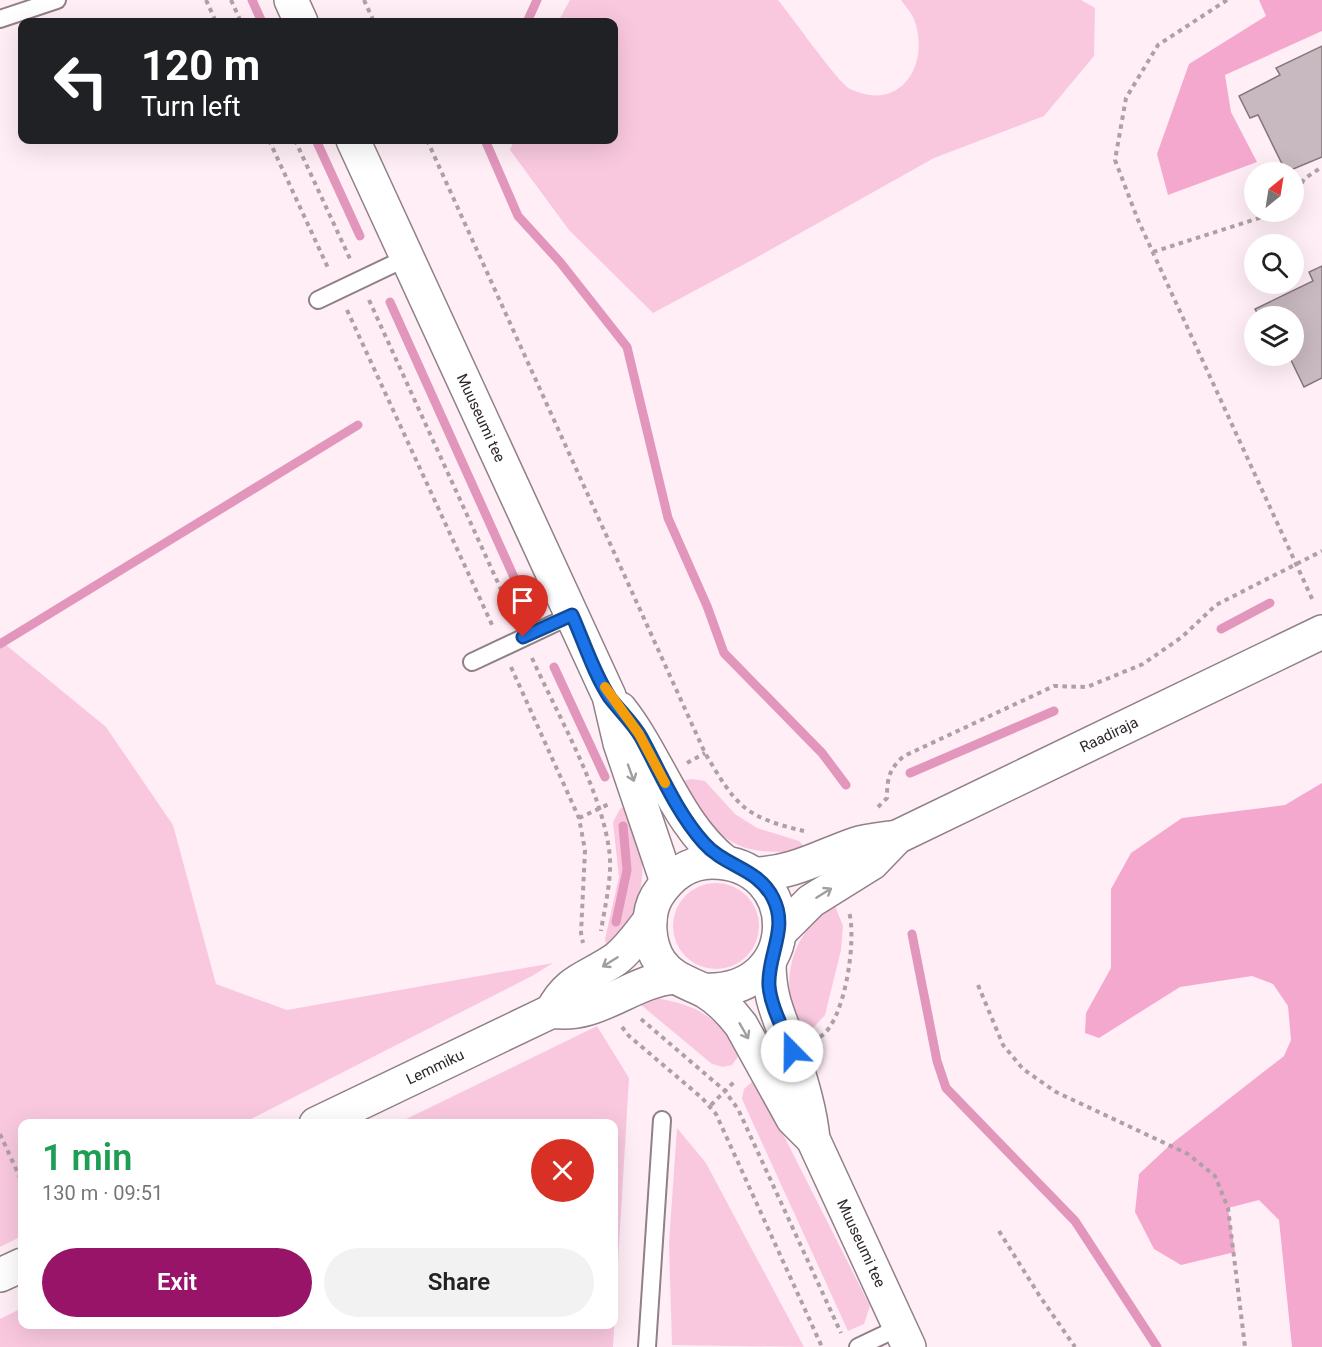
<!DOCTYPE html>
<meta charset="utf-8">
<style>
:root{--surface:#fff;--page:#f2f2f2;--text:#222;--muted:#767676;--accent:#981469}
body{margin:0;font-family:Roboto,sans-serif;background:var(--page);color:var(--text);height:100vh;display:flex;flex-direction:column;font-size:22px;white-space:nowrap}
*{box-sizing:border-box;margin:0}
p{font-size:20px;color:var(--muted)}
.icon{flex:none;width:33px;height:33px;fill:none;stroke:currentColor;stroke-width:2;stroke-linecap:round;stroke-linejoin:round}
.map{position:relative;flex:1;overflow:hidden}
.details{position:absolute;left:18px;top:1119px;width:600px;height:210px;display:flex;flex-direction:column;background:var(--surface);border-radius:12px;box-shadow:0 6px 24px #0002}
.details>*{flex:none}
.top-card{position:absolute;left:18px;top:18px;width:600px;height:126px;border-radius:12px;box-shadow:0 6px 24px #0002;background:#202124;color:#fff;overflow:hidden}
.needle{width:39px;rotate:30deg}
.fabs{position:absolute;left:1244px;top:162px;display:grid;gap:12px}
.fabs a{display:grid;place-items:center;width:60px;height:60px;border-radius:50%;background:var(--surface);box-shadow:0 6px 24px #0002;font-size:30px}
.pin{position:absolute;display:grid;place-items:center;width:51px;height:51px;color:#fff;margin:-62px -26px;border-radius:50% 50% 50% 0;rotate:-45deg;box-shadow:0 0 6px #0007}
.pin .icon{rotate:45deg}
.me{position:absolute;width:66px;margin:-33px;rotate:338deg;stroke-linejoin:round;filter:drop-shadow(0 0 4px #0008)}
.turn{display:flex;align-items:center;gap:21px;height:126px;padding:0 24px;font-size:27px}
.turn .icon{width:78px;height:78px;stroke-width:2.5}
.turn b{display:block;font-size:42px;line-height:51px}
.round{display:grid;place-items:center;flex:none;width:63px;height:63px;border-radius:32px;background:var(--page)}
.head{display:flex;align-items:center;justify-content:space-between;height:102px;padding:0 24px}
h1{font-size:36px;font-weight:600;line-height:45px;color:#1e9e55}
.primary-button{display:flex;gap:12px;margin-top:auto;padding:12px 24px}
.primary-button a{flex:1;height:69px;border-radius:36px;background:var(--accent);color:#fff;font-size:24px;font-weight:600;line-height:69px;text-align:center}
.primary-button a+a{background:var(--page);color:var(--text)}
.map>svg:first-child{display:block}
</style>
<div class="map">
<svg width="1322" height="1347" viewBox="0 0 1322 1347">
<rect width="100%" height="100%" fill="#ffeef6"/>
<path fill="#f9c8df" d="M570,0H778C790,14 839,84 850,89C900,113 931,65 914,19C911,12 905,6 901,0H1081L1095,8L1094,56L1044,116L934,158L752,260L653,313L569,230L510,150L514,140H614V22H558Z
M0,640L106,727L173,825L216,984L287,1010L553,963L532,976L243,1123L22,1124V1236L0,1247Z
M691,779L705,781L735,814L757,828L799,841L808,850C729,858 724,840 676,783Z
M630,803C648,859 651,903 607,948L605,939L619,877L613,822L620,809Z
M673 926a43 43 0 1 1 86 0a43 43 0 1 1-86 0Z
M833,901L843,926L841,950L825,1015L814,1027L795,1033C783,972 787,945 833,901Z
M661,999C701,1006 717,1020 742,1051L732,1065L723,1067L712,1064L635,1000Z
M597,1026L629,1078L613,1347H0V1319L22,1308V1324H614V1124L398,1123Z
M755,1079L870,1306L864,1324L848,1331L742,1099L744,1089Z
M677,1128L706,1163L804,1347L672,1345L669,1243Z"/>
<path fill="#f5a8ce" d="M1259,0H1322V31L1225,75L1231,112L1257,162L1168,195L1157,154L1189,64L1266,16Z
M1322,783V1347H1292L1279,1220L1259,1200L1228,1208L1235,1252L1181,1265L1154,1249L1135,1212L1139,1174L1170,1145L1284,1056L1291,1040L1288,1006L1273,984L1252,976L1180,987L1099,1038L1085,1033L1086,1013L1111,968V889L1131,853L1182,818L1285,805Z"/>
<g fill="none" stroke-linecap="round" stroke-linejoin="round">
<path stroke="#e296bc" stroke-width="9" d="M252,0L262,22
M527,22L537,0
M316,140L360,236
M485,140L518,216L560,262L627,347L668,518L707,606L724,653L822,753L846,785
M390,302L522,595
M1221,629L1270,603
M0,644L358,425
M554,667L605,777
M910,773L1054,711
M616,922L627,870L623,826
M912,934L937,1061L946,1088L1075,1221L1157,1347"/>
</g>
<path fill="#c8b8bf" stroke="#84767c" stroke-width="1.5" d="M1322,46V157L1286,172L1258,115L1250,118L1239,96L1280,75L1276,68Z
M1322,266V378L1304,387L1289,356H1293V316H1259L1255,309L1313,281L1309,272Z"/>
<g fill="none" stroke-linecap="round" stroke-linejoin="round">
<g stroke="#908188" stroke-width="20">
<path id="lane" d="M0,19L57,0
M318,300L406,258
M472,662L572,615
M647,1347L662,1120
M858,1347L900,1327"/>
</g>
<g stroke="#908188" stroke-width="36">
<g id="street">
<path id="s1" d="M754,874C792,874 821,856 856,844C868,840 884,839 897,837L1322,632"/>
<path d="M780,932L811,901L872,863L897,837"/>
<path d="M552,1011C568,979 589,978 616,959C629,949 640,933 650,920"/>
<path id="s2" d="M316,1124L552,1011C596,1019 631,981 674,977"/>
<path d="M0,1275L22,1265"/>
</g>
</g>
<g stroke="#908188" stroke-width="36">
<g id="secondary">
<path d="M291,0L301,22"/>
<path id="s3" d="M353,140L609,696L620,743L667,882"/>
<path d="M620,709C658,757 676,823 725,862"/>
<path id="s4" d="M769,962C769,1001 780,1017 792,1052C801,1081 810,1109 813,1139L909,1347"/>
<path d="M703,990C804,995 803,862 712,862C688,862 669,877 657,896C646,915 648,944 660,962C672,979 687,982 705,991C720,1000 731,1012 741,1025L793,1119L813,1139"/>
</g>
</g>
<path stroke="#ada0a6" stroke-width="4" stroke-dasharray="4.5 4.5" stroke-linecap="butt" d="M206,0L216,22
M231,0L241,22
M364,0L374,22
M1227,0L1158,45L1126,98L1115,160L1138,220L1314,603
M269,140L329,270
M295,140L351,261
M427,140L705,753C736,805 743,817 804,831
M1293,199L1304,179L1322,167
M1153,252L1278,212
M369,300L514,618
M347,310L493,627
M532,658C558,716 600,787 609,849C613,875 605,905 601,931
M511,667L579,818L585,850L581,933L583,943
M687,763L705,753
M878,807L887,798C887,778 889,769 904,756L1054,686L1087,687L1143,664L1182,637L1216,605L1322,551
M579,818L609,804
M978,985L1003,1045L1023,1069L1056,1092L1188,1154L1215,1176L1228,1208L1245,1347
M641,1019L724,1090L738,1109L841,1333
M622,1027L629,1036L702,1098L716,1114L822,1347
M820,1037C845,1022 857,939 849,912
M711,1105L736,1080
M0,1134L22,1182
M999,1231L1039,1295L1075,1347"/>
<use href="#lane" stroke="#fff" stroke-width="16"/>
<use href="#street" stroke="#fff" stroke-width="33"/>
<use href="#secondary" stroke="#fff" stroke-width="33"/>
</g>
<defs><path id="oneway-shaft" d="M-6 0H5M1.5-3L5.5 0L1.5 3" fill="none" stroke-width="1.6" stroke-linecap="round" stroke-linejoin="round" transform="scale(1.5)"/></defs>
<g stroke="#a19ea0">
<use href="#oneway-shaft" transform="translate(631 773) rotate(70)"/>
<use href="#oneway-shaft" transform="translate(824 893) rotate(-32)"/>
<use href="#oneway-shaft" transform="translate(610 962) rotate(148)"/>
<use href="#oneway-shaft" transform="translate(744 1031) rotate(60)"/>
</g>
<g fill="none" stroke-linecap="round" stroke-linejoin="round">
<g stroke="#114b97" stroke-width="15">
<path id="route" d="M523,637L572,615C584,642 594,674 610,698C620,711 633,723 641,737C660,772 677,813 704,843C725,867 758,868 773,898C789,929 767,955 769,986C771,1008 784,1030 792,1051"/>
</g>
<use href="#route" stroke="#1a73e8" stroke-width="10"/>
<path stroke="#f59e0b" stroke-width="10" d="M605,687L639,734L665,783"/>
</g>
<g text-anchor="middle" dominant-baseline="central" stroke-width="4.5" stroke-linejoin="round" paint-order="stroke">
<g font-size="15" fill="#2e282b" stroke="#ffeef6">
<text stroke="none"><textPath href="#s3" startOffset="306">Muuseumi tee</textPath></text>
<text stroke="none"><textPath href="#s1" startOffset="384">Raadiraja</textPath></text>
<text stroke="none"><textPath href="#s2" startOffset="132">Lemmiku</textPath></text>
<text stroke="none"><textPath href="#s4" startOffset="298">Muuseumi tee</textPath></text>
</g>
</g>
</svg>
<div class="fabs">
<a><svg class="needle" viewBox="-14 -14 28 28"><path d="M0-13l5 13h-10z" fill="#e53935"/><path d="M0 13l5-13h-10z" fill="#767676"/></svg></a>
<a><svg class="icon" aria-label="search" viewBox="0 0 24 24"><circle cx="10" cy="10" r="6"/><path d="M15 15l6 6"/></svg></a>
<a><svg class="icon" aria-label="layers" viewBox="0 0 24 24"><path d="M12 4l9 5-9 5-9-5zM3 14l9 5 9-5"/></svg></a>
</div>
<div class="pin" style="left:523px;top:637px;background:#d93025"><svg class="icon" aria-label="arrive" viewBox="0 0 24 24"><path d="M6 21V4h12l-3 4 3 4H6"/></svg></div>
<svg class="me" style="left:792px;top:1051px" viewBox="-20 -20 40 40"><circle r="19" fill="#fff"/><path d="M0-13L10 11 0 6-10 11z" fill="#1a73e8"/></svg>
<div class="top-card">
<div class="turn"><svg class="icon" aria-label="left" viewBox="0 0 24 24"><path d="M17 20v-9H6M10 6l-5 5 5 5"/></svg><div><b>120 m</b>Turn left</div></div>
</div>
<section class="details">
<div class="head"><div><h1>1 min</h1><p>130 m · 09:51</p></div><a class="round" style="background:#d93025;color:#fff"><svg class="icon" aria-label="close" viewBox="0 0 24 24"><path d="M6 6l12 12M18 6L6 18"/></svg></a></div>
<div class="primary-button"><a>Exit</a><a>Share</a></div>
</section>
</div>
